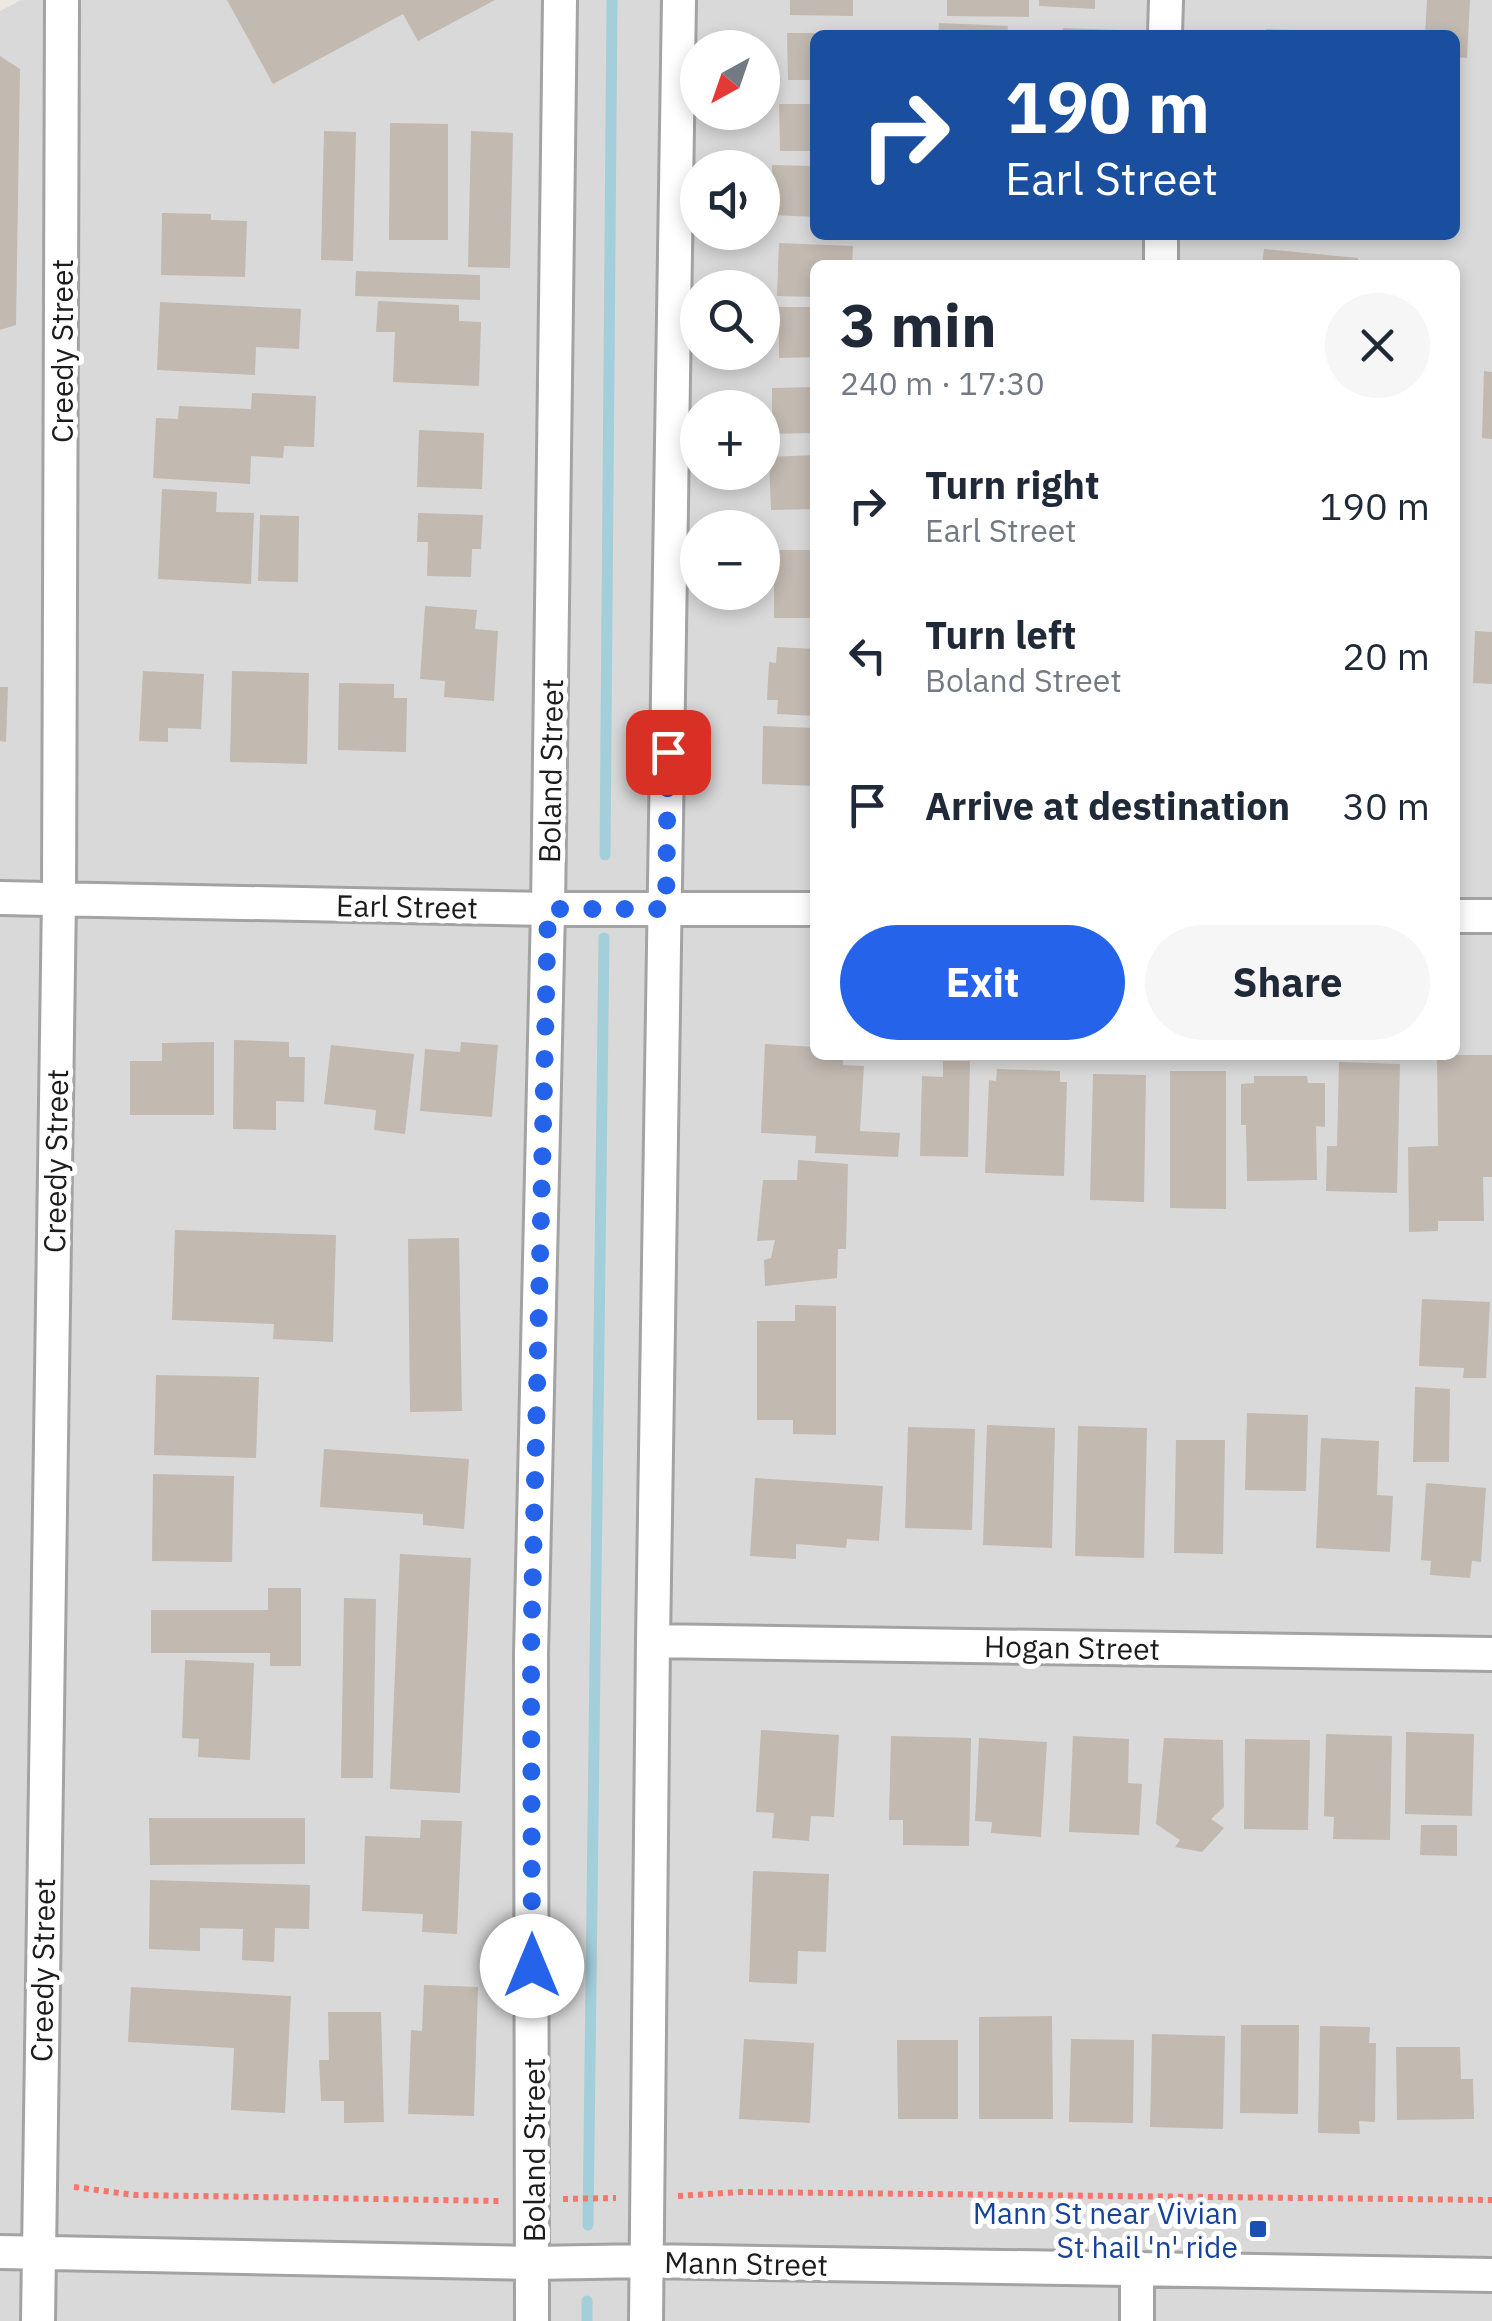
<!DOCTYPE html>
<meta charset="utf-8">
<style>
:root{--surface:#fff;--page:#f6f6f7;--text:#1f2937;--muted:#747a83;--accent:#2563eb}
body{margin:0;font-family:"IBM Plex Sans",sans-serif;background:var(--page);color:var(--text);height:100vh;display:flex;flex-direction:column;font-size:38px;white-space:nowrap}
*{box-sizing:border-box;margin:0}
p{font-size:32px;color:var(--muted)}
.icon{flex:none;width:55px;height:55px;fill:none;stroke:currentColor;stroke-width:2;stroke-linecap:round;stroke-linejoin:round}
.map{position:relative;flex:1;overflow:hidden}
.details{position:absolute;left:810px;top:260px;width:650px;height:800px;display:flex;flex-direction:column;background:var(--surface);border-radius:15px;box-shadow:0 5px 15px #0003}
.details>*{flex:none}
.guide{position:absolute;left:810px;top:30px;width:650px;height:210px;border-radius:15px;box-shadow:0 5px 15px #0003;background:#1a4fa0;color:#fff;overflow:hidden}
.needle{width:65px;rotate:220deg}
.fabs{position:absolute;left:680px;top:30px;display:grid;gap:20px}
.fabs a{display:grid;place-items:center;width:100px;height:100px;border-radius:50%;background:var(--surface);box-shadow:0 5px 15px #0003;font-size:50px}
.pin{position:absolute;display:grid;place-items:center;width:85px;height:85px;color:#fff;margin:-42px;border-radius:20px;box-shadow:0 5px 15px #0006}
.me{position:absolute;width:110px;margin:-55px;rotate:0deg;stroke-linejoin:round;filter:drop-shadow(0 0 8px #0008)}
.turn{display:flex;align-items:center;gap:35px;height:210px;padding:0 30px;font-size:45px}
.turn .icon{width:130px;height:130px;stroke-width:2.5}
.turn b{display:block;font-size:70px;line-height:85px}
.round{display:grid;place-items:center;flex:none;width:105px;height:105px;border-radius:52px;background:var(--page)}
.summary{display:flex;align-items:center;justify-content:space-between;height:170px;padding:0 30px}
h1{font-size:60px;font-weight:700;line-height:75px}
.button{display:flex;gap:20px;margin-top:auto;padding:20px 30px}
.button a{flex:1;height:115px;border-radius:60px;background:var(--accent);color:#fff;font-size:40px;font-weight:700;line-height:115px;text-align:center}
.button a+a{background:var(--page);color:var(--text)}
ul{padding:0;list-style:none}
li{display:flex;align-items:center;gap:30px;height:150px;padding:0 30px}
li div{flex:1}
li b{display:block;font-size:38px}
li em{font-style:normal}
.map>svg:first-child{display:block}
</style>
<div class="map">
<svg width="1492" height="2321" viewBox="0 0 1492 2321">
<rect width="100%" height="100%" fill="#ede9e2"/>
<path fill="#dad9d9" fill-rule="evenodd" d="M21,0H1492V2321H0V11ZM815,35H1455V235H815ZM698,48H762V112H698ZM698,168H762V232H698ZM815,265H1455V1055H815ZM698,288H762V352H698ZM698,408H762V472H698ZM698,528H762V592H698Z"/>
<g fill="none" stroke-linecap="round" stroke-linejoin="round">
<path stroke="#a3cfda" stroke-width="11" d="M605,855L612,0
M588,2225L604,938
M587,2321V2301"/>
</g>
<path fill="#c2b9b1" d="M227,0H495L418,41L403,14L273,84Z
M790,0H853V16L790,15Z
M947,0H1029V17L947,16Z
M1039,0H1095V9L1039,6Z
M1427,0H1470L1467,58L1455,57V35H1425Z
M939,23L1008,26L1007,35H938Z
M1063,28L1118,30V35H1063Z
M1266,29L1360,32V35H1265Z
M787,33H815V80H788Z
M0,56L20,69L16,325L0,330Z
M779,104H815V151H780Z
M390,123L448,124V240H389Z
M324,131L356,132L353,261L321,260Z
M471,131L513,133L510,268L468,267Z
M772,165L815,166V217L771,215Z
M162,213L211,214V220L247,221L245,277L161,275Z
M779,243L853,246L852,265H815V297L777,296Z
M1264,249L1358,258V265H1262Z
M991,260L1038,262V265H991Z
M356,271L480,275V300L355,296Z
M378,301L459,305V321L481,322L479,386L393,382L395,332H376Z
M160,302L301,309L299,349L256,347L255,375L157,370Z
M779,307H815V357L779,358Z
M1484,371L1492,372V439L1482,438Z
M815,387V433L772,434V388Z
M252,393L316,396L314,447L284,446L283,458L251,456L250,484L153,478L156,418L178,419L179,406L251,409Z
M419,430L484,433L482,489L417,487Z
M815,455V509L771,510L769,457Z
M162,489L217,492L216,512L254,513L251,584L158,579Z
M418,513L483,515L481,549H472L471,577L427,576L428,542H417Z
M260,515L299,516L298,582L258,581Z
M774,550H815V618H774Z
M425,606L477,610L475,629L498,631L494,701L444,697L445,681L420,679Z
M1475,631L1492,632V684L1473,683Z
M777,647L815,649V716L777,714L778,700H767L769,662L776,663Z
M143,671L204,674L201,729L168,728V742L139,741Z
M232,671L309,673L307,764L230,762Z
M339,683L394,684V698H407L406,752L338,750Z
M0,687H8L6,742L0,741Z
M763,726L815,728V786L762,784Z
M234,1040L289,1042V1057H305L304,1102L276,1101V1130L233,1129Z
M214,1042V1115H130V1061H162V1043Z
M461,1042L498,1045L492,1117L420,1111L425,1049L460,1052Z
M765,1044L815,1047V1055H843V1065L864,1066L860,1131L900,1133L898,1157L815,1153L816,1136L761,1133Z
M331,1045L414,1054L405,1134L374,1130L376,1110L324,1104Z
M1437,1055H1492V1177H1483L1484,1221H1438V1231L1409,1232L1408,1147L1438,1146Z
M943,1061H970L968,1157L920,1156L922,1076L943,1077Z
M1339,1062L1400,1064L1397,1193L1326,1191L1327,1146H1337Z
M997,1069L1060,1071V1082H1067L1064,1176L985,1173L989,1080L996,1081Z
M1170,1071H1226V1209L1170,1208Z
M1093,1074L1146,1075L1144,1202L1090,1200Z
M1254,1076H1307L1308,1083H1325V1127L1316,1126L1317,1180L1247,1181L1246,1125H1241V1084L1254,1083Z
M798,1160L848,1164L846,1249H838L837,1278L765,1286L764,1260L771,1258L775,1240L757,1241L763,1180H797Z
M175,1230L336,1235L333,1342L273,1339L274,1324L172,1320Z
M459,1238L462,1411L410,1412L408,1239Z
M1422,1299L1490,1302L1486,1378H1463L1464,1368L1419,1366Z
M795,1305L836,1306V1435L793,1434V1420H757V1321H795Z
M156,1375L259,1377L256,1458L154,1455Z
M1415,1387L1450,1389L1449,1462H1413Z
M1247,1413L1308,1415L1306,1491L1245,1490Z
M987,1425L1055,1428L1052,1548L983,1545Z
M1078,1426L1147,1428L1144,1558L1075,1556Z
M908,1427L975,1429L972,1530L905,1528Z
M1321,1438L1379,1441L1377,1495L1393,1496L1390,1552L1316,1548Z
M1176,1440H1225L1223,1554L1174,1553Z
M324,1449L469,1459L464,1529L423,1525V1514L320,1507Z
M153,1474L234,1476L232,1562L152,1561Z
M755,1478L883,1486L879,1541L847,1539L846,1548L796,1544V1559L750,1556Z
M1426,1483L1486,1488L1481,1562L1472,1561L1470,1578L1430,1575L1431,1561L1421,1560Z
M400,1554L471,1558L460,1793L390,1789Z
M268,1588H301V1666H270V1653H151V1610H268Z
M344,1598L376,1599L373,1778H341Z
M185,1660L254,1663L250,1760L198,1757L199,1739L182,1738Z
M761,1730L839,1735L834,1817L811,1816L809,1841L772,1838L774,1813L756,1812Z
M1406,1732L1474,1734L1472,1816L1405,1814Z
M1326,1734L1392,1736L1390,1840L1333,1839L1334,1817L1324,1816Z
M891,1736L971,1738L969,1846L903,1845V1820H889Z
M1073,1736L1129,1739L1128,1783L1142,1784L1139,1835L1069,1832Z
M979,1738L1047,1742L1041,1837L991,1833L992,1822L975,1821Z
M1164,1738L1223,1740L1224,1807L1211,1819L1224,1828L1202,1852L1175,1847L1180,1840L1156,1824Z
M1245,1739L1310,1740L1308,1830L1244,1829Z
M149,1818H305V1864L150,1865Z
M421,1820L462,1821L457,1934L422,1932L423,1914L362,1911L365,1836L420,1838Z
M1421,1825H1457V1856L1420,1855Z
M753,1871L829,1874L826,1952L798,1951L797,1984L749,1982Z
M150,1880L310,1885L309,1929L275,1928L274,1962L242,1960L243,1929L200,1928V1951L149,1949Z
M424,1985L478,1987L474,2116L408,2114L411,2030L422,2031Z
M131,1987L291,1996L285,2113L231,2110L234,2048L128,2042Z
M328,2012H381L384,2122L344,2123V2101H321L319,2060H329Z
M1052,2016L1053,2119H979V2017Z
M1241,2025H1299L1298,2114L1240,2113Z
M1320,2026L1370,2027L1369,2043H1376L1375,2122L1359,2121L1360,2134L1318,2133Z
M1152,2034L1225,2036L1223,2129L1150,2127Z
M744,2039L814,2043L810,2123L739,2119Z
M1071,2039L1134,2040L1133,2123L1069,2122Z
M897,2040H958V2119H898Z
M1396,2047H1460L1461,2079H1473L1474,2119L1397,2120Z"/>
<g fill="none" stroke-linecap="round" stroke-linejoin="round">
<g stroke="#a3a3a3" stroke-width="38">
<path id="street" d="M1165,35L1166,0
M1161,265V235
M0,898L548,909H815
M1455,916H1492
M653,1641L1492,1654
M0,2252L533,2263L646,2261L1492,2275
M38,2321L59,899L62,0
M532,2321L531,1654L548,909L560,0
M646,2321L653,1641L679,0
M1137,2321V2269"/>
</g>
<path stroke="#f5766b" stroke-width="6" stroke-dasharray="5 5" stroke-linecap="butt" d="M74,2187L135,2195L501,2201
M678,2196L740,2192L1492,2200
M563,2199L616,2198"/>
<use href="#street" stroke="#fff" stroke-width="32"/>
</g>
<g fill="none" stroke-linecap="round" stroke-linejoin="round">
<path stroke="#2563eb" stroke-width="18" stroke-dasharray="0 32.4" d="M532,1966L531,1654L548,909H666L668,752"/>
</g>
<rect fill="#1a4fb4" stroke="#fff" stroke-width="4" x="1248" y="2219" width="20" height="20" rx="5"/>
<g text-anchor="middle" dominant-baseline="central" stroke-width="10" stroke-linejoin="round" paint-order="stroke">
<g font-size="30" fill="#1c1c1c" stroke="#fff">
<text transform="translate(61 351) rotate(-90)">Creedy Street</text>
<text transform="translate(550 771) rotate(-89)">Boland Street</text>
<text transform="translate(407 906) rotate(1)">Earl Street</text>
<text transform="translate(55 1161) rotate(-89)">Creedy Street</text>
<text transform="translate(1072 1647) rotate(1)">Hogan Street</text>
<text transform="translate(42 1970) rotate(-89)">Creedy Street</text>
<text transform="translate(533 2150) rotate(-90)">Boland Street</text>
<text transform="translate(746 2263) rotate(1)">Mann Street</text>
</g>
<g font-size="30" fill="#164399" stroke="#fff" text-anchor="end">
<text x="1238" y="2212">Mann St near Vivian<tspan x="1238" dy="34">St hail 'n' ride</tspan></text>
</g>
</g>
</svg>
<div class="fabs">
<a><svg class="needle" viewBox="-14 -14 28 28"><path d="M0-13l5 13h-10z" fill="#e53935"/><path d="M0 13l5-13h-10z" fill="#747a83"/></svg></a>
<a><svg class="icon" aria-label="sound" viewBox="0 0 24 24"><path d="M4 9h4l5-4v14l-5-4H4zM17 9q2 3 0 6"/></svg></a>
<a><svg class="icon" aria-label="search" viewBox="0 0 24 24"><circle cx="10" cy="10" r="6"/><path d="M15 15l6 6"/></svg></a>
<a>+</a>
<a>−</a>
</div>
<div class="pin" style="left:668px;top:752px;background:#d93025"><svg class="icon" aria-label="arrive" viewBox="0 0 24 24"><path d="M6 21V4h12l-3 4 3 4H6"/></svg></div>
<svg class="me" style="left:532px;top:1966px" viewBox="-20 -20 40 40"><circle r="19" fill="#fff"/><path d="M0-13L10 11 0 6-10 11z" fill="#2563eb"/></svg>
<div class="guide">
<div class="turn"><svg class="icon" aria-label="right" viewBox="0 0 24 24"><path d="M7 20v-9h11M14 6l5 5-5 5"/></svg><div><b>190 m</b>Earl Street</div></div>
</div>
<section class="details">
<div class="summary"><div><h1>3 min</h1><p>240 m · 17:30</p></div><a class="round"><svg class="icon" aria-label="close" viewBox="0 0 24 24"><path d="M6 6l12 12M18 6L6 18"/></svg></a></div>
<ul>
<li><svg class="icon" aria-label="right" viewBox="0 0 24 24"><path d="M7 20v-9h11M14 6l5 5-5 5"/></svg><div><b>Turn right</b><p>Earl Street</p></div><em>190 m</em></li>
<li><svg class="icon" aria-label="left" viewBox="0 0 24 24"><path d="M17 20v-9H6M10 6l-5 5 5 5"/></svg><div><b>Turn left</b><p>Boland Street</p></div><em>20 m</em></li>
<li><svg class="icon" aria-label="arrive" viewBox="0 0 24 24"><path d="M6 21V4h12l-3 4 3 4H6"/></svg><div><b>Arrive at destination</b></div><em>30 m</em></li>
</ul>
<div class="button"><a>Exit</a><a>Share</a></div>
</section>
</div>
